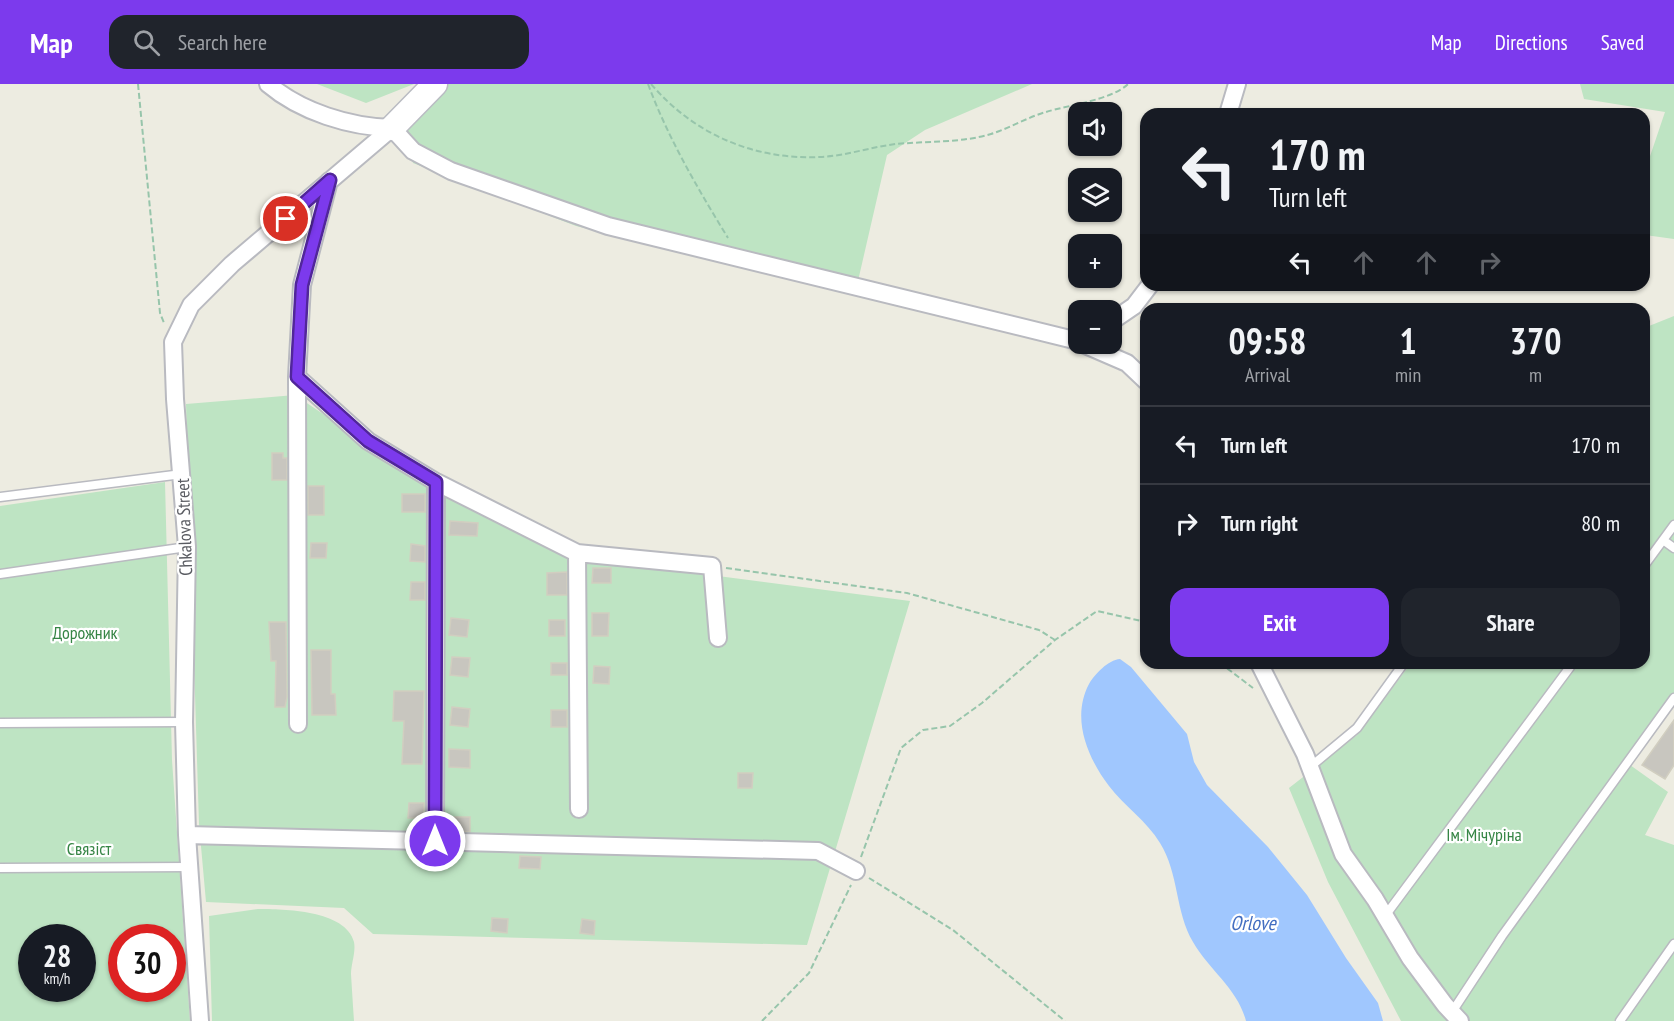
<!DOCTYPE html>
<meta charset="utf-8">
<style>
:root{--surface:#171b24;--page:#20242c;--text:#f1f3f6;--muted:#9ea1a6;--line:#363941;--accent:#7c3aed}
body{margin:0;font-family:"PT Sans Narrow",sans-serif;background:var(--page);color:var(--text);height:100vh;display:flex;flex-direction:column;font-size:22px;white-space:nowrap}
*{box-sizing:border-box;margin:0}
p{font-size:20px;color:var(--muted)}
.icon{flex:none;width:33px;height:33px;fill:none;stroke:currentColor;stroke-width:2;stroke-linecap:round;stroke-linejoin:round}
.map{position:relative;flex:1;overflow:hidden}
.details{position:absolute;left:1140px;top:219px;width:510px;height:366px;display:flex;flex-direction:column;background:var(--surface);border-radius:18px;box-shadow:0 2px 4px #0004}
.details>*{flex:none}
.banner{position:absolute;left:1140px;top:24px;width:510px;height:183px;border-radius:18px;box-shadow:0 2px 4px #0004;background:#171b24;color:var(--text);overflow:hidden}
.buttons{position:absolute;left:1068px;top:18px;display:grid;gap:12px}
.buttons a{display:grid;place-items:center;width:54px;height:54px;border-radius:12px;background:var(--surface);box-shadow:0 2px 4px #0004;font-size:30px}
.speed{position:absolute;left:18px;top:840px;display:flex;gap:12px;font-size:30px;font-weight:700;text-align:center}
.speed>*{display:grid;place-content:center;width:78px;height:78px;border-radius:50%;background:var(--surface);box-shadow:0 2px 4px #0004;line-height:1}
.speed small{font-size:15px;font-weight:400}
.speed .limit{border:9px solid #d22;background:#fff;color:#111}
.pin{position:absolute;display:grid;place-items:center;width:51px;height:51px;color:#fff;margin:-26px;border:3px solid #fff;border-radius:50%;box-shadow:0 2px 6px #0007}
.me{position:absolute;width:66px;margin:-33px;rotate:0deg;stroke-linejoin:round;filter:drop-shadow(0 0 4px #0008)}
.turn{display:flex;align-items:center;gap:21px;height:126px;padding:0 30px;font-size:27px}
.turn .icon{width:78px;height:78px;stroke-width:2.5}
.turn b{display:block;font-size:42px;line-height:51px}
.lanes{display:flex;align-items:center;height:57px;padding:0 30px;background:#0003;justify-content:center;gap:30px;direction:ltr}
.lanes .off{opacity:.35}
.eta{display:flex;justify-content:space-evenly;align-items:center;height:102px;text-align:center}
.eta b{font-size:36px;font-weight:600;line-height:42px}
.action{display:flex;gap:12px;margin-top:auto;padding:12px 30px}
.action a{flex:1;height:69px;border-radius:18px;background:var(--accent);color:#fff;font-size:24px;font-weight:600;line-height:69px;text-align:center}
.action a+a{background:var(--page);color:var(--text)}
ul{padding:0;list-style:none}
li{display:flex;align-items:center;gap:18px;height:78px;padding:0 30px;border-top:2px solid var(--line)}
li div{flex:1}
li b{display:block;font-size:22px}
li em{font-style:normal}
header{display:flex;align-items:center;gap:36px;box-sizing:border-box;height:84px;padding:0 30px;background:var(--accent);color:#fff}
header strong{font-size:28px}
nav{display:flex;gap:33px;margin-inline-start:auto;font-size:21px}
.search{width:420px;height:54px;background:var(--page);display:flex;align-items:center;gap:15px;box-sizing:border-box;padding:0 21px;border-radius:18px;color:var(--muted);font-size:22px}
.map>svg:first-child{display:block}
</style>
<header>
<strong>Map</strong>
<div class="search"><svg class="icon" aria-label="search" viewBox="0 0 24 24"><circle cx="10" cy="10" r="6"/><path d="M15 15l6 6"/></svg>Search here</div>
<nav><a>Map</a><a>Directions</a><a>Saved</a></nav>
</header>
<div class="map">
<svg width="1674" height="937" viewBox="0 0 1674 937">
<rect width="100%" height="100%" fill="#edece1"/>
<path fill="#bee4c3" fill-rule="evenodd" d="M317,0H414L366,19Z
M443,0H1032L925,46L887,71L855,210L576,142L413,79L401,43Z
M1580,0H1674V155L1645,151L1644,146V90L1665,28L1584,15Z
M1674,232V619L1630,681L1668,708L1645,751L1674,761V937H1401L1328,798L1289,704L1357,651L1411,579H1644V244Z
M295,311L416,393L572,473L910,517L807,861L373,850L344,824L206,818L199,740L186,320Z
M165,398L172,676L190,937H0V422ZM32,854H82V904H32ZM122,854H172V904H122Z
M258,825C283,825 346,826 354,858C356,868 351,880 351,890C352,906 353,922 354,937H212L209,832Z"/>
<path fill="#a0c7fe" d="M1120,575L1131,583L1187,650L1194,678L1207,701L1268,763L1307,811L1346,874L1378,919L1383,937H1246C1238,905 1209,886 1193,858C1175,828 1179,789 1160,759C1147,737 1124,722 1109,702C1087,673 1071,634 1089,600C1095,590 1108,576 1120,575Z"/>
<path fill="#c8c6bf" stroke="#d1cec0" stroke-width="1.5" d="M272,369H283V374H287V396H272Z
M308,402H324V431H308Z
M402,410H425V428H402Z
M450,437L478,439L477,452L449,451Z
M311,459H327L326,474H310Z
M411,460L425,462V478L410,477Z
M593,484H611V499H592Z
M567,488V511H547V489Z
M411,498H425V516H410Z
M592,529H609L608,552H592Z
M451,534L469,536L467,553L449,551Z
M549,536H565V552H549Z
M269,538H286L287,613L285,623H275L276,577H271Z
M311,566H331V610H335L336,631H312Z
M452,573L470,574L468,593L450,591Z
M551,579H567V591H551Z
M594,582L610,583L609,600L593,599Z
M394,607H424L422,680H402L404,637H393Z
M452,623L470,625L468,643L450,641Z
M551,626H567V643H551Z
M1674,636V681L1665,695L1642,681Z
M449,665L470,666V684L449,683Z
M738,689H753L752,704H738Z
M409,719H424V734H408Z
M454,733H470V748L455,747Z
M520,772L541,773L540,785L519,784Z
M492,834L508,835L507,849L491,847Z
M582,835L595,837L594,851L580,849Z"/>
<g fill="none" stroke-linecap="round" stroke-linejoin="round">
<g stroke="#b9bac0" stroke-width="11">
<path id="lane" d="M0,413L182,390
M1663,456L1674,464
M1644,482L1674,441
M0,490L187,463
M0,639L184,638
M1310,683L1357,644L1404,579
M0,784L189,783
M1385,832L1573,579
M1452,928L1502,852L1674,614
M1620,937L1674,860"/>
</g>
<g stroke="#b9bac0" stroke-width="20">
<path id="street" d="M268,0C301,28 350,43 392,44
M1228,30L1237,0
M392,44L413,67L451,87L608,142L1078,257
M329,97L302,201L297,293L368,357L436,398L435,757
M1112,237L1134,222L1150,201
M1083,260L1127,279L1146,297
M297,293L298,640
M436,398L577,469L579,725
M577,469L712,482L718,554
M1259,579L1305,670L1343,770L1375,815L1410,874L1445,921L1460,937
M187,751L818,767L856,787
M200,937L187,751L184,638L187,463L175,315L173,258L191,221L232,180L392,44"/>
</g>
<g stroke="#babcc3" stroke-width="27">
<path id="secondary" d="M392,44L435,0"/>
</g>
<path stroke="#97c5ab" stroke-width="2" stroke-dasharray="6 3" stroke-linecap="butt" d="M138,0L160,229L164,239
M648,0C668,54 698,105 728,154
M651,0C694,50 753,76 820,73C845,72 871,63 896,60C928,57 961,59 991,50C1010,44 1028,33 1046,28C1068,21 1112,16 1128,0
M726,484L907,509L1039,546L1055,556
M1220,579L1253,604
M861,773L901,664L923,646L950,642L982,619L1055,556L1097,527L1146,538
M869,794L953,846L1065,937
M762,937L809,889L851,801"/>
<use href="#lane" stroke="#fff" stroke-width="8"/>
<use href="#street" stroke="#fff" stroke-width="16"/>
<use href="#secondary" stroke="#fff" stroke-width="24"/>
</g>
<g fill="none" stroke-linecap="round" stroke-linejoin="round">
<g stroke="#51269a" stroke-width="15">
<path id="route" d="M286,135L330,96L302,201L297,293L368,357L436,398L435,757"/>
</g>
<use href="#route" stroke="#7c3aed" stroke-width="10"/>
</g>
<g text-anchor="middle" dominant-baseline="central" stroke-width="4.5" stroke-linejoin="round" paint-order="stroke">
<g font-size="18" fill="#5a5c62" stroke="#fff">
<text transform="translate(184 443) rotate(-92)">Chkalova Street</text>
</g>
<g font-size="18" fill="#368545" stroke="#fff">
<text x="85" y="548">Дорожник</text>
<text x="1484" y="750">Ім. Мічуріна</text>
<text x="89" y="764">Связіст</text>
</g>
<g font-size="20" font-style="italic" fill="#436ec1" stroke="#fff">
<text x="1253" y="839">Orlove</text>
</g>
</g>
</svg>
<div class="buttons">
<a><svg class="icon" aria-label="sound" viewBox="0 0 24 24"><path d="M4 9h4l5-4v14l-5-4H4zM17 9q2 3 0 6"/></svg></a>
<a><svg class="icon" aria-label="layers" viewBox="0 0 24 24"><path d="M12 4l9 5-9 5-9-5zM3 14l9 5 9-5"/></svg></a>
<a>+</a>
<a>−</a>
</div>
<div class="speed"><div>28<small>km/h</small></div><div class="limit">30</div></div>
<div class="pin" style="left:286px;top:135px;background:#d93025"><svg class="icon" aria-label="arrive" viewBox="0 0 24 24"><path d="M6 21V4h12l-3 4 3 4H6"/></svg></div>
<svg class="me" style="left:435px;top:757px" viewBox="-20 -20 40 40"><circle r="17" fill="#7c3aed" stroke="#fff" stroke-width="3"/><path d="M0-11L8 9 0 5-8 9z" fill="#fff"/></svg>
<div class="banner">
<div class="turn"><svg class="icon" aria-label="left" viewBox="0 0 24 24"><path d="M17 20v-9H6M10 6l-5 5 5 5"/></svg><div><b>170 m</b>Turn left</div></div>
<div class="lanes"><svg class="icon" aria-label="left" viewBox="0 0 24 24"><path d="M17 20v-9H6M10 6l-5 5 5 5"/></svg><svg class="icon off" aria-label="ahead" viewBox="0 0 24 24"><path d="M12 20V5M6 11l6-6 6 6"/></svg><svg class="icon off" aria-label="ahead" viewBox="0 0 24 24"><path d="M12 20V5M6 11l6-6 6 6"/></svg><svg class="icon off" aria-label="right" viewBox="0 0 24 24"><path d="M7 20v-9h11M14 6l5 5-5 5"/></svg></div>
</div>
<section class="details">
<div class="eta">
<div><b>09:58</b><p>Arrival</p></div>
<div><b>1</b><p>min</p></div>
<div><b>370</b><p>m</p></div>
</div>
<ul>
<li><svg class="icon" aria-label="left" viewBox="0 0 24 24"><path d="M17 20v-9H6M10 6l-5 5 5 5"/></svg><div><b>Turn left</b></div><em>170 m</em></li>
<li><svg class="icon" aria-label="right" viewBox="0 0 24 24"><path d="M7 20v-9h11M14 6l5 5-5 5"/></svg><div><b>Turn right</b></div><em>80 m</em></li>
</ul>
<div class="action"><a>Exit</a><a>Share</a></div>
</section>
</div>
